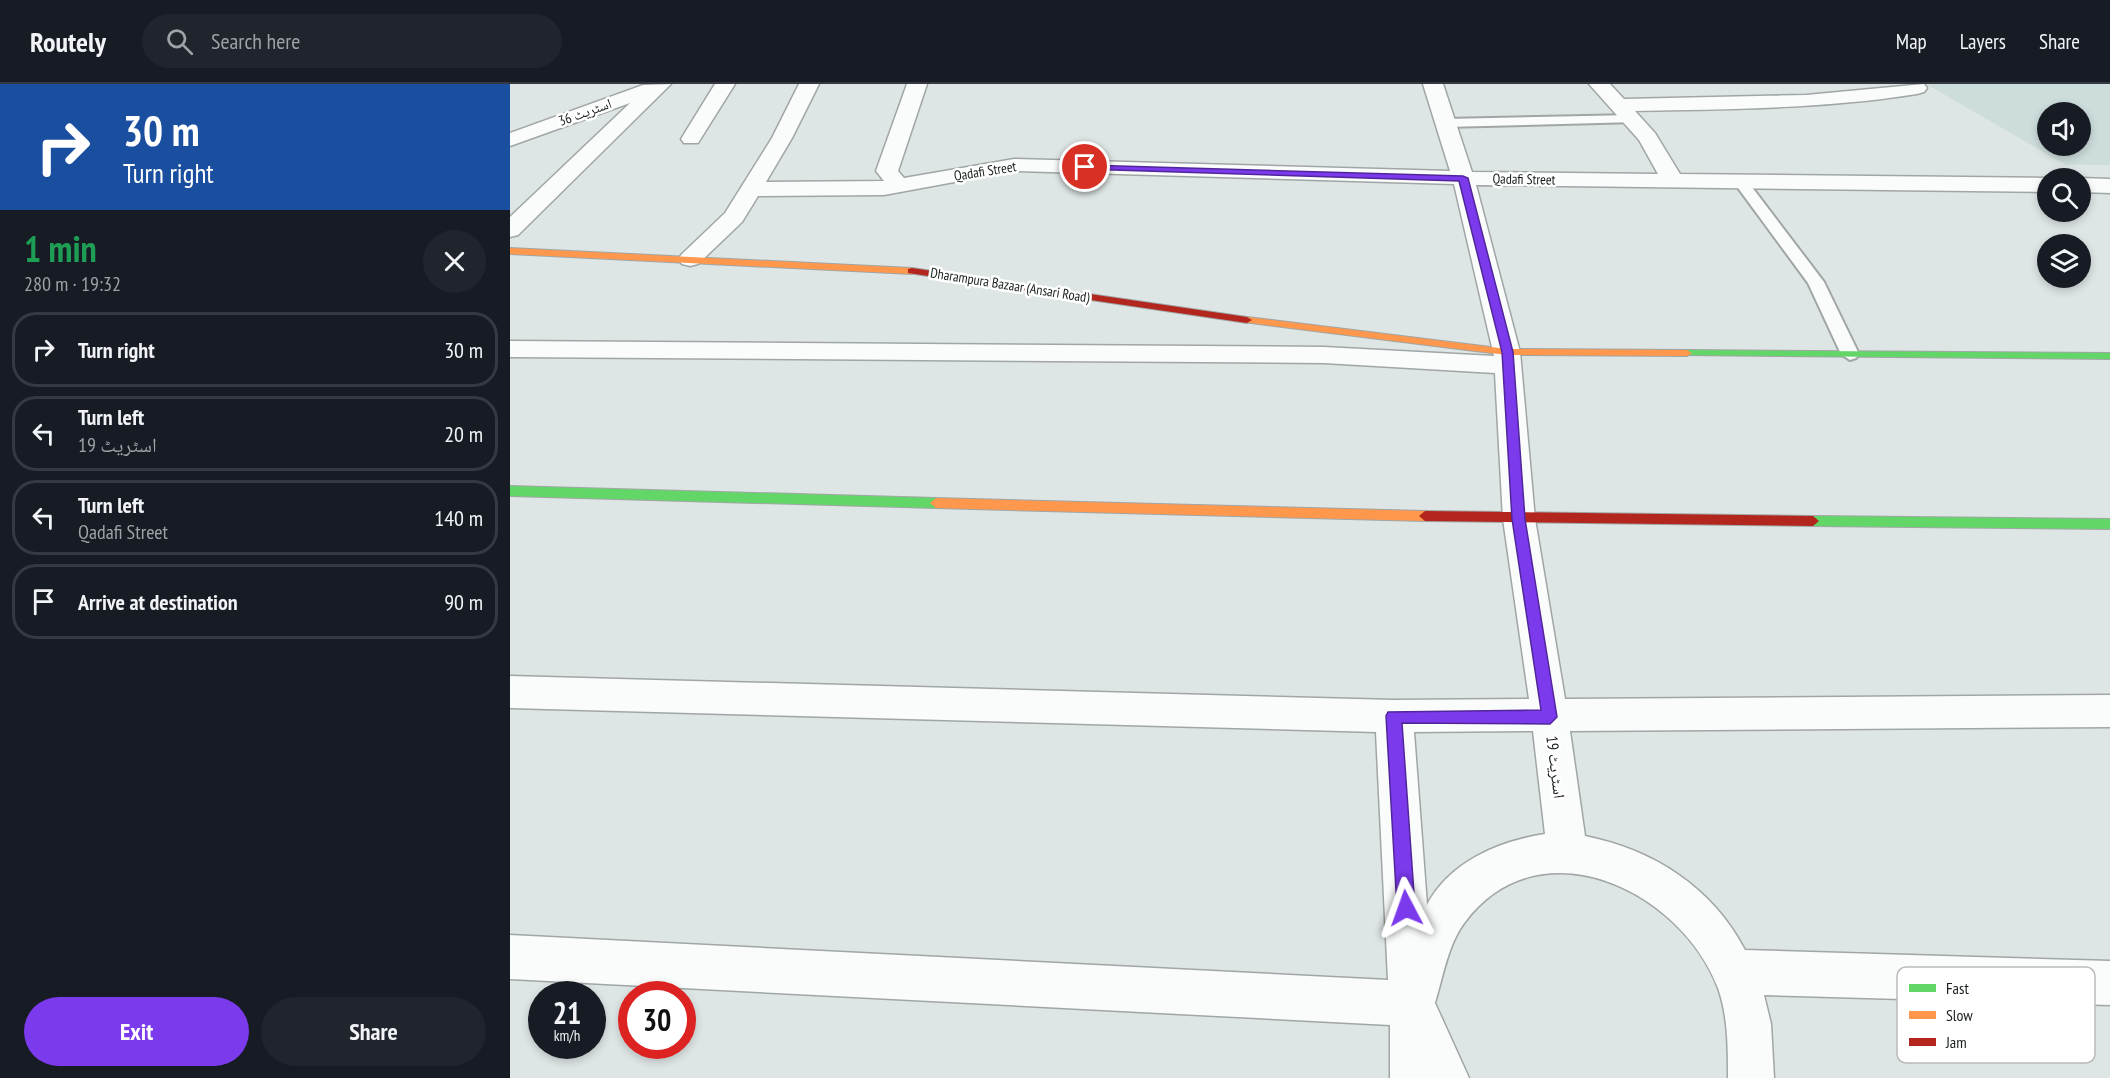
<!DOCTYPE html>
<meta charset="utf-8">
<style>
:root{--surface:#171b24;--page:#20242c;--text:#f1f3f6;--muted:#9ea1a6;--line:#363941;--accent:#7c3aed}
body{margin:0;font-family:"PT Sans Narrow","Noto Naskh Arabic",sans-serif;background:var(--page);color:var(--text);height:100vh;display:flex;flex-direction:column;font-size:22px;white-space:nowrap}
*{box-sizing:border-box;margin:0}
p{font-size:20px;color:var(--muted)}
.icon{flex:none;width:33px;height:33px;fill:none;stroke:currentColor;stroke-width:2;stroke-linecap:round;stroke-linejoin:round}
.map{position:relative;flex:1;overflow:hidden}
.panel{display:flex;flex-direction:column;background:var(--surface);width:510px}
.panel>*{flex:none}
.hud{background:#1a4fa0;color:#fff;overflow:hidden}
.fabs{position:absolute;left:1527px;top:18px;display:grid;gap:12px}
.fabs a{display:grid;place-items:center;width:54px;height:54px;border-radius:50%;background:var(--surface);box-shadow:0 3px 9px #0003;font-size:30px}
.speed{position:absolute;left:18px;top:897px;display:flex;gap:12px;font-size:30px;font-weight:700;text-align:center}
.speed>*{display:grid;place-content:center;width:78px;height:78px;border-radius:50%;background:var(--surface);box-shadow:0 3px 9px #0003;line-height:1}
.speed small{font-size:15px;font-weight:400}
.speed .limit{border:9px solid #d22;background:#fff;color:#111}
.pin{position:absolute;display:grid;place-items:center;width:51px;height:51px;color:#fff;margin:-26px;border:3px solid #fff;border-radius:50%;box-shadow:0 2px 6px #0007}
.me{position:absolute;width:66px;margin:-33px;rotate:356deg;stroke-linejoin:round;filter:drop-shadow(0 0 4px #0008)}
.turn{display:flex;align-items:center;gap:21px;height:126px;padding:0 24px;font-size:27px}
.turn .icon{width:78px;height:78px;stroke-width:2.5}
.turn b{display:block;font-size:42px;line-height:51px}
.round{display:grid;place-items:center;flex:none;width:63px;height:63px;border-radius:32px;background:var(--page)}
.overview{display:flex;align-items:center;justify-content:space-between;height:102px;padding:0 24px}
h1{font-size:36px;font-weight:600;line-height:45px;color:#1e9e55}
.action{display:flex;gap:12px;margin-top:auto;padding:12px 24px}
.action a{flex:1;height:69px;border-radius:36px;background:var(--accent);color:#fff;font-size:24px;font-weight:600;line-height:69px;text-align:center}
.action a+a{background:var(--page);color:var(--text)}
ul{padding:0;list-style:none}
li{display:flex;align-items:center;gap:18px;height:75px;margin:0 12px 9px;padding:0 12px;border:3px solid var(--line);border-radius:24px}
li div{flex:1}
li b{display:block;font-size:22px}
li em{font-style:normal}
header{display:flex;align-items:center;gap:36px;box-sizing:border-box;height:84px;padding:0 30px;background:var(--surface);border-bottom:2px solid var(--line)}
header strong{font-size:28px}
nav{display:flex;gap:33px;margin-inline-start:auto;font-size:21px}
.search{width:420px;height:54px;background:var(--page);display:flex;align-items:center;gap:15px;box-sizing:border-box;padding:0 21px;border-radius:33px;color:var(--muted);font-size:22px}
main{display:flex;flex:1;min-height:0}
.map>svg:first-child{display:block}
</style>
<header>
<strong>Routely</strong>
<div class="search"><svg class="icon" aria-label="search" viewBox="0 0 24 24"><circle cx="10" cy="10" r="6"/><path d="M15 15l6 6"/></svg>Search here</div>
<nav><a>Map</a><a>Layers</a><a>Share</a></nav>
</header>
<main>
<section class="panel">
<div class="hud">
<div class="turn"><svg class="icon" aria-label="right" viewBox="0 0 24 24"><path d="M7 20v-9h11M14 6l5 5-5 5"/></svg><div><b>30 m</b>Turn right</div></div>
</div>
<div class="overview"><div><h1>1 min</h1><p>280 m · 19:32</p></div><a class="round"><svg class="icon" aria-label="close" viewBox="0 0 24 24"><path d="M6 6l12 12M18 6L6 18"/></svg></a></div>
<ul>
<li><svg class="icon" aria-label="right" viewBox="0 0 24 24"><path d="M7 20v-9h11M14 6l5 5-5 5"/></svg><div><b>Turn right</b></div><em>30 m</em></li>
<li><svg class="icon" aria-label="left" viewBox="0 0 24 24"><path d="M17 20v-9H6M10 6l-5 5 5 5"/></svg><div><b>Turn left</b><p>اسٹریٹ 19</p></div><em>20 m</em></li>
<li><svg class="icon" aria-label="left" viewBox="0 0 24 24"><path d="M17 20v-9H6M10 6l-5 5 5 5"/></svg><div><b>Turn left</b><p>Qadafi Street</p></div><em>140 m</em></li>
<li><svg class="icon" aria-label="arrive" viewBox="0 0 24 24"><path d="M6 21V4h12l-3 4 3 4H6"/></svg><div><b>Arrive at destination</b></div><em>90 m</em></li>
</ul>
<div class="action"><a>Exit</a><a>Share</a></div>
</section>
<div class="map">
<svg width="1600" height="994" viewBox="0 0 1600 994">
<rect width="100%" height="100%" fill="#dee6e5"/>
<path fill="#ccdddb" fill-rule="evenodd" d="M1416,0H1600V81H1556ZM1538,28H1570V62H1538Z"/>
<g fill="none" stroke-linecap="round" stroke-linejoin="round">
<g stroke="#a0a6a5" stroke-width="4">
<path id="lane" d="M1123,31L1128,32V38L935,43L928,39L935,35Z
M1230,93L1235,94L1314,198L1349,270L1346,274L1340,276L1331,270L1298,199L1223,97Z"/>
</g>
<g stroke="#a0a6a5" stroke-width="3">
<path id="street" d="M161,0L8,151L0,153V133L120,19L0,62V49L133,1Z
M205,0H225L188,59H174L171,55Z
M289,0H309L282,54L256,98L374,97L366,87L397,0H417L388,87L394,94L504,75L940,87L913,0H933L962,88L1148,90L1129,56L1079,0H1100L1114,15L1296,11L1414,0L1417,4L1414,8L1407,10C1313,25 1219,25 1125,27L1145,49L1170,90L1538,94V108L966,101L1010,268L1025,435L1055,615L1600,611V643L1060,647L1075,752C1144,766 1202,803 1235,866L1600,877V921L1254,911L1261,940L1264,994H1218C1218,964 1218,932 1208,904C1170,805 1029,739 955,838C938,860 933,893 925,919L959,994H880V941L0,895V851L878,896L866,648L0,624V592L884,616L1019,615L993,435L985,289L814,279L0,273V257L814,263L984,272L944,100L504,87L374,111L248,112L232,138L188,180L180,182L172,180L168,175L172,170L215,129L262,54ZM1023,647L1035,750C989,757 939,778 917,821L904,648Z
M1570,94L1600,95V109L1570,108Z"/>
</g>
<g stroke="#a0a6a5" stroke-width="2">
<path id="fast" d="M1177,266L1600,269V275L1173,271L1172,269Z
M0,402L426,414L432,419L426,424L0,412Z
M1303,432L1600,435V445L1303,442L1297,437Z"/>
</g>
<g stroke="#a0a6a5" stroke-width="2">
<path id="slow" d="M0,164L402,184L407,187L402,190L0,170Z
M737,233L997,265L1177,266L1182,269L1177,272L997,271L733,238L732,236Z
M426,414L915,427L921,432L915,437L426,424L420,419Z"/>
</g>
<g stroke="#a0a6a5" stroke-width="2">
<path id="jam" d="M402,184L737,233L742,236L737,239L398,189V185Z
M915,427L1303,432L1309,437L1303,442L915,437L909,432Z"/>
</g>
<use href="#lane" fill="#fafbfb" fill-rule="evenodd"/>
<use href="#street" fill="#fafbfb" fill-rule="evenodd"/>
<use href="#fast" fill="#63d668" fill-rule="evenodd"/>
<use href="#slow" fill="#ff974d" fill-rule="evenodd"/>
<use href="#jam" fill="#b3261e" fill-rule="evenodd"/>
</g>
<path fill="#7c3aed" stroke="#51269a" stroke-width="1.5" d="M575,81L953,92L958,94L1003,268L1015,435L1047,633L1040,640L892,639L905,824L902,830L896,833L890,830L887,824L876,632L878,628L1031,626L1002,435L992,268L949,97L572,85L570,83Z"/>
<g text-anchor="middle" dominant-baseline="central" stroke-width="5" stroke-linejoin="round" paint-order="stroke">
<g font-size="14" fill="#171d1c" stroke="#fff">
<text transform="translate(75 28) rotate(-20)">اسٹریٹ 36</text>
<text transform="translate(475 87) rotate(-9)">Qadafi Street</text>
<text transform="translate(1014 95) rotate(1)">Qadafi Street</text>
<text transform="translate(500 201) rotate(9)">Dharampura Bazaar (Ansari Road)</text>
</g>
<g font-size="16" fill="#171d1c" stroke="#fff">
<text transform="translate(1046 683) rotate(83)">اسٹریٹ 19</text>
</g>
</g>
<rect x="1387" y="883" width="198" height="96" rx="9" fill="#fff" stroke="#b9bbbb" stroke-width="1.5"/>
<rect x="1399" y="900" width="27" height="8" fill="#63d668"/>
<rect x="1399" y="927" width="27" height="8" fill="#ff974d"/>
<rect x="1399" y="954" width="27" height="8" fill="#b3261e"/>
<g font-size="16" fill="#171d1c">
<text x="1436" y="910">Fast</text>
<text x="1436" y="937">Slow</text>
<text x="1436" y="964">Jam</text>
</g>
</svg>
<div class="fabs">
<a><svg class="icon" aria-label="sound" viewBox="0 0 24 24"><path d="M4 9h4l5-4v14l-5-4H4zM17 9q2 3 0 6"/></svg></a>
<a><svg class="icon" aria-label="search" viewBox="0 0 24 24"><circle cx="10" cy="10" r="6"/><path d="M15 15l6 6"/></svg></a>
<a><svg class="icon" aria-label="layers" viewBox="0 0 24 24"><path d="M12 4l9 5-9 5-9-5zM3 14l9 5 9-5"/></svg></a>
</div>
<div class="speed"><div>21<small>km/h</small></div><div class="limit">30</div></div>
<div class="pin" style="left:575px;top:83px;background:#d93025"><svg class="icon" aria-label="arrive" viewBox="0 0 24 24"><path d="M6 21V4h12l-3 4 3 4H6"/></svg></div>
<svg class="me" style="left:896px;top:824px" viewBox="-20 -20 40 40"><path d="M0-17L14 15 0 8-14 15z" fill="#7c3aed" stroke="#fff" stroke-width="4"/></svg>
</div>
</main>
